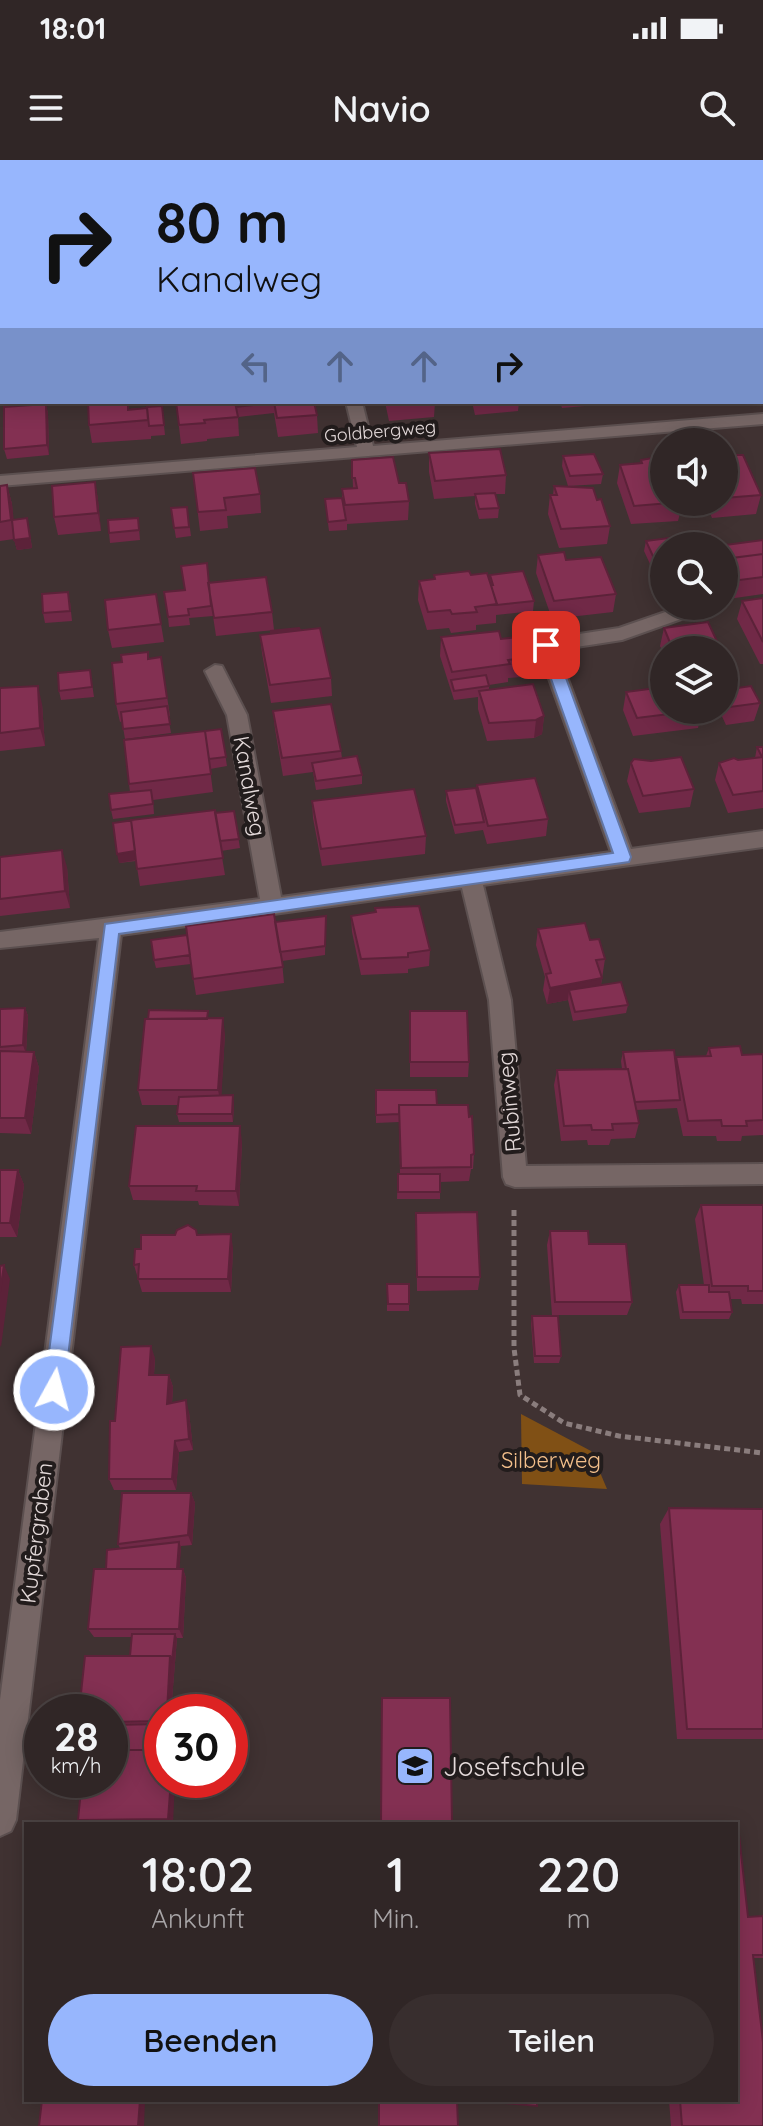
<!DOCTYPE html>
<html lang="de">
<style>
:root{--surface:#302626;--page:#382e2e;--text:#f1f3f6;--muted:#a8a5a7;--line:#4b4343;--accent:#97b6fd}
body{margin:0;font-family:Quicksand,sans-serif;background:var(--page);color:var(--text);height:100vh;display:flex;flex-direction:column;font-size:30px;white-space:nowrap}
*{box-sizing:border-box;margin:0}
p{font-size:26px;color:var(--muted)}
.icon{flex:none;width:44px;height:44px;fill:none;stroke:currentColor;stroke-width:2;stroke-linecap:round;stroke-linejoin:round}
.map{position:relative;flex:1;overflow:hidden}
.sheet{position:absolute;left:24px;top:1662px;width:714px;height:280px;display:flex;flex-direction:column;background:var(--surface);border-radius:0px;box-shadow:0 4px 20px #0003,0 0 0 2px var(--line)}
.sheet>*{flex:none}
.banner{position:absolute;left:0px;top:0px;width:764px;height:244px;box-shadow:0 4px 20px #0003,0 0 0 2px var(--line);background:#97b6fd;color:#111;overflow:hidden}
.controls{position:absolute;left:650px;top:268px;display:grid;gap:16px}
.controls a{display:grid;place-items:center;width:88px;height:88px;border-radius:50%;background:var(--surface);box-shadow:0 4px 20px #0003,0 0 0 2px var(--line);font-size:40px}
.speed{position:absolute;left:24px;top:1534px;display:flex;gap:16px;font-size:40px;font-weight:700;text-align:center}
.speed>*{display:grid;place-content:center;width:104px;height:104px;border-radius:50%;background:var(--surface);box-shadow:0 4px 20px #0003,0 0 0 2px var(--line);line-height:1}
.speed small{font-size:20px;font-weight:400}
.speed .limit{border:12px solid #d22;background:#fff;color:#111}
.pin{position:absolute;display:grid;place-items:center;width:68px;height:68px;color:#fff;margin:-34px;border-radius:16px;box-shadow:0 4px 12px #0006}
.me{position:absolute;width:88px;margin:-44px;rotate:7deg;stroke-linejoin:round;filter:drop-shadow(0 0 6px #0008)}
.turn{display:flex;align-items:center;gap:28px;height:168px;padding:0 24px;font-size:36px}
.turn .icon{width:104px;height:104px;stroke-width:2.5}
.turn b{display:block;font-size:56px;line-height:68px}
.lanes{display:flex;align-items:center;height:76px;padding:0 24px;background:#0003;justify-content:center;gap:40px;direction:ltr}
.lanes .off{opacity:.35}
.eta{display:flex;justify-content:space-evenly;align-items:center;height:136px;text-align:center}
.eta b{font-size:48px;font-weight:600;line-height:56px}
.button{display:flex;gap:16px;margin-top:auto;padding:16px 24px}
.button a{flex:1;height:92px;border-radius:48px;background:var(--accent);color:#111;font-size:32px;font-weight:600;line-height:92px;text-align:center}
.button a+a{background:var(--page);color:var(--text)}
.status{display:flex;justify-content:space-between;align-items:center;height:56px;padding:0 40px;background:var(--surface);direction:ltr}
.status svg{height:22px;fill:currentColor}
header{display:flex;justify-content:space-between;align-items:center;height:104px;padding:0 24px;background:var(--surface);font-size:36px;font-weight:600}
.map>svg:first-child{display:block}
</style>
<div class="status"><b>18:01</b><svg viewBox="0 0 49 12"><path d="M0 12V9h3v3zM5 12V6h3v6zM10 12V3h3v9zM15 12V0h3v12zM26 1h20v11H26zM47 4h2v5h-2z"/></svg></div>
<header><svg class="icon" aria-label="menu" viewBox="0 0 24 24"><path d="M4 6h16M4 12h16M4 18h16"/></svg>Navio<svg class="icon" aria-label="search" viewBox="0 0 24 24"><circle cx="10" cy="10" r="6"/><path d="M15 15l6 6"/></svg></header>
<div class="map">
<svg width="763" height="1966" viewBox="0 0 763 1966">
<rect width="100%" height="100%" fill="#403232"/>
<path fill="#805015" d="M521,1254L591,1291L607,1329L522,1324Z"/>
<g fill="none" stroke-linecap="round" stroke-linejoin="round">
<g stroke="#5c5050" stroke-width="4">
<path id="minor" d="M475,0H489L491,2H477Z
M346,242H362L373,286L763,254V264L0,326V316L357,287Z
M677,448L684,450L686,454L684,458L622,480L557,490L631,689L763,671V687L483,725L511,840L526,1006L763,1004V1024L515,1027L506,1024L503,1017L489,840L462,728L121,775L16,1660L11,1671L0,1676V1540L99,778L0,788V772L260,739L227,555L205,511L215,505L222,506L247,555L281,737L611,692L537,485L546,479L619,468Z"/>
</g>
<path stroke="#8a7d7d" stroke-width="5" stroke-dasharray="6 4" stroke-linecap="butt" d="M514,1050V1188L520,1235L564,1263L619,1276L763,1293"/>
<use href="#minor" fill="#766665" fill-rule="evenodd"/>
</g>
<path fill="#712947" d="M296,0H463L465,2H297Z
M712,0H763V5H762V2H714Z
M176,242H314L317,255L318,273L278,277L274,253L238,257L239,276L207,279V281L181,284Z
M385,242H435L434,257L389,261Z
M472,242H519L518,251L475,255Z
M560,242H631L562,248Z
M46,244L48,254L49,295L7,299L4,289Z
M162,246L165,275L151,276V275V279L92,283L89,265L129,249Z
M429,293L506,315L505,334H495L499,348L498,358L479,359L475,344V336L434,339L429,312Z
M724,295L761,335L756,354L712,358L709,351L680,353L678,361L631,364L617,323L620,305L640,303L641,300L664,342H724Z
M563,296L603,314L601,324L568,326L562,306Z
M352,300L399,323L409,341L408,360L347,364V370L329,371L325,339L342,338V329L353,328Z
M193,313L260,334L261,353L227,356L228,368L200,371Z
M95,322L98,340L101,371L58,375L54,357Z
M7,325L12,344L13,360L29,368L32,388L17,390L14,379L0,381V326Z
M554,326L597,340L610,366L607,384L559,388L548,354L550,335H553Z
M187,347L191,376L176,378L171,348Z
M138,358L140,380L110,383L109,373Z
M763,380V434L728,439L724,432V386Z
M646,381L664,386V416L656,417L644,391Z
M538,395L566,400L616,434L613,452L552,459L536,413Z
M434,415H471L489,420L490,415L534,441L533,451L496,455V463L476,465V470L451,473L449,468L427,470L418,440L419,421L434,419Z
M209,423L272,452L274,470L216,476L213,456L189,458L190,465L169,467L168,457L185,430Z
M156,434L164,482L112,488L108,470Z
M763,438V504H760L737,459L742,441Z
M70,442L72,461L45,463L43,453Z
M664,468L721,490H664V495L660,486Z
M300,470L331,518L332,536L271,543L262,493L260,475Z
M441,477L501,479L524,498L522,517L508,518V522L489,525V530L544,556L542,574L534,578L487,581L478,549V537L454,540L440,496Z
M161,497L170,556H168L171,573L125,579L122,561L120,562L116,544L149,499Z
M724,497L738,528L760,543L754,561L726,565L719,550H724Z
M90,510L94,537L61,540L59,531Z
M0,528L42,544L45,586L0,591Z
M626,532L702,550L698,568L633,576L623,550Z
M273,551L341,591L342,598L362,615V624L316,630L313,612L283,616L275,569Z
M221,569L227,606L210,609L213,632L153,640L154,654L113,659L111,650L130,632L129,624Z
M757,587H763V648L728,653L715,620L719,603L755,598Z
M651,601L694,629L690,647L639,653L627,621L631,603Z
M477,625L548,659L546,676L487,684L483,670L455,674L446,641V631L476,629Z
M312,641L426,676L425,694L322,706L313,658Z
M234,651L240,688L221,691L225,715L140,726L136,701L119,703L215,653Z
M0,697L67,707L70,748L0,756Z
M375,748L430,790L429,806L408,809V813L361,815L352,772L351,756L375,753Z
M326,756L325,795L282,801L284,823L196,835L191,804L156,808L154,800L275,762Z
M538,769L590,780L605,799L601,825L628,845L626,853L573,861L568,840L547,844L543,830L545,817L536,785Z
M25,848L28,856L26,892H34L39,908L31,974L0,973V849Z
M410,851L469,902L468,917H410Z
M209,858L225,874L221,935L234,943L233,962H179L177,954L178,945H142L138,930Z
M709,888L742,895L763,894V975L742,976L741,981H717L716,976H683L677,948L636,950L639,963L635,978L611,979L609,985H588L587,980L561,981L554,925L557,910L622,909L621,901L623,892L675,900L676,897L706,896Z
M376,930L437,945L469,957L474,994L473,1009H471L469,1021L440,1022V1039H397L398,1014H400L399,962L376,963Z
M242,982L239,1046L199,1045L198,1041L133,1040L129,1026Z
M0,1010H18L24,1025L17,1077H0Z
M701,1045H763V1144H742L741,1139H730L732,1152L729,1159H680L676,1132L679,1125H704L695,1059Z
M416,1053L480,1117L478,1130L417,1131Z
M196,1070L197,1075L233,1088L231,1132H142L134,1105L141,1089L175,1075Z
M550,1071L589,1084L632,1142L627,1155H552L547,1085Z
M387,1124H409V1151H387Z
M532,1156L561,1196L559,1203H534L531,1163Z
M155,1198L154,1215H169L173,1227L172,1243L189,1252L193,1290L179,1292L176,1330H114L109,1319L115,1261Z
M191,1333L195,1343L192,1385L181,1386L179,1409H183L186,1418L183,1478H177L171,1552H162V1620L173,1661H180L182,1664H83L78,1660L110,1620V1552L130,1496L132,1477H94L88,1469L106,1409L120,1388L118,1384Z
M669,1348L763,1349V1579H677L660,1364Z
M763,1756V1798H753L763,1966H671L669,1940H736L748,1757Z"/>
<path fill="#5c2239" d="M29,0H74V2H30Z
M94,0H115L104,2H95Z
M746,0H763V5H762V2H738Z
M46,244L48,254L49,295L47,285Z
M95,322L98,340L101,371L98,353Z
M7,325L12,344L16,379L11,360Z
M27,358L32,388L17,390L14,380Z
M664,406V416L656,417L658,407Z
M38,526L42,544L45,586L40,568Z
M544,556L542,574L534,578L536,560Z
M62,690L67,707L70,748L65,731Z
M135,691L137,700L119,703L117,694Z
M602,818L599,835L569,830L568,840L547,844L550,828Z
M25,848L28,856L26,894L23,885Z
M223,858L225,874L221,945L218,930Z
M34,892L39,908L31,974L25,958Z
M233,935L234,943L233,962L232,954Z
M240,966L242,982L239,1046L236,1031Z
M18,1010L24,1025L17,1077L10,1063Z
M231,1074L233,1088L231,1132L228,1119Z
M4,1105L10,1119L1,1187L0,1185V1132Z
M151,1186L155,1198L153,1227L149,1215Z
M169,1215L173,1227L171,1255L167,1244Z
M186,1240L189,1252L193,1290L189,1279Z
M175,1281L179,1292L176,1330L172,1319Z
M191,1333L195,1343L192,1385L188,1375Z
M179,1382L181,1387L179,1418L176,1413Z
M183,1409L186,1418L183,1478L179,1469Z
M175,1474L177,1478L171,1552H167L170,1496Z
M171,1620H175L173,1664L168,1659Z
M140,1940H145L144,1966H138Z"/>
<path fill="#833052" stroke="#5c2239" stroke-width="2" d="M0,0H27L28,2H2V11H0Z
M175,0H206L208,2H164Z
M312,0H463L465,2H314Z
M563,0H598L600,2H565Z
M648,0H677L680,2H651Z
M726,0H746L738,2H728Z
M0,56H2V77L0,73Z
M88,242H128V250L147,248L148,260L89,265Z
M176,242H235L238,257L204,260L205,263L179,265Z
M235,242H273V243L236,247Z
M274,242H314L317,255L277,258Z
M46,244L47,285L4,289V247Z
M162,246L164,265L149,266L147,247Z
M500,289L506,315L435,321L429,293Z
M594,294L603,314L570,316L563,296Z
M724,295H743L761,335L724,338Z
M664,296V342H682L634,346L620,305L642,303L641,300Z
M393,297L399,323H406L409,341L345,345L342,329L357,328L355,318H352V300Z
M255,308L260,334L224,338L226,350L198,352L193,313Z
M95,322L98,353L54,357L52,326Z
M7,325L11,360L0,362V326Z
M554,326L593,328L597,340L601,339L610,366L561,369L550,335H557Z
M495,333L499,348L479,349L475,334Z
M342,338L346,360L328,362L325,339Z
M187,347L189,367L174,368L171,348Z
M27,358L30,378L14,380L12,360Z
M138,358L139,370L109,373L108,360Z
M676,377L680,386H664V406L658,407L646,381Z
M763,380V394L724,399V386H718Z
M564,392L566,400L601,397L616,434L554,441L538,395Z
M763,394V417L732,421L724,405V399Z
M207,403L211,446L188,449L189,455L168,457L164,432L185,430L181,406Z
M469,411L471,415L487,413L497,444L475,447L477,452L452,454L450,450L428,452L419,421L435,419L434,415Z
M523,411L534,441L497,445L491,425H493L490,415Z
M266,417L272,452L214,458L208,423Z
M68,432L70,451L43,453L42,434Z
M156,434L161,464L108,470L105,440Z
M763,438V482L742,441Z
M708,462L721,490H673L664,468Z
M299,468L300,470L271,473V471Z
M320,468L331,518L270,525L260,475Z
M499,471L501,479L517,477L524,498L508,500L510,504L452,512L441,477Z
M148,492V499L161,497L167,538L116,544L112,503L122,502L121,495Z
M724,497L738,528L751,526L760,543L730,547L724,533Z
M90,510L92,527L59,531L58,513Z
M486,515L489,526L454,531L451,520Z
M533,524L544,556L536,560L489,563L479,531Z
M38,526L40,568L0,573V528Z
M664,527V550H702L637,558L626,532Z
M331,544L341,591L282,598L273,551Z
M167,546L170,564L123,569L121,552Z
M221,569L226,597L209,599L205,571Z
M205,571L211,614L129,624L124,580Z
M757,587H763V597H762Z
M357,596L362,615L316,621L312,603Z
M681,597L694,629L643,636L631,603L634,599L651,601Z
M763,597V631L733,635L719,603L734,598L738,600Z
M535,618L548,659L488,666L477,625Z
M476,628L484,662L455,665L446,631Z
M414,629L426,676L321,689L312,641Z
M151,630L153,644L111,650L109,634Z
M215,650L223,698L137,709L131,660Z
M234,651L239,679L220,681L215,653Z
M131,660L135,691L117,694L113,663L134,660Z
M62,690L65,731L0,739V697Z
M419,746L430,790L408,793V797L361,799L351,756L376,752L375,748Z
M274,754L283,807L193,819L186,766Z
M326,756L325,786L280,792L275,762Z
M585,763L590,780L599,779L605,799L596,800L602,818L550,828L546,814L551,813L538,769Z
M187,775L190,795L154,800L151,780Z
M621,822L628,845L575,852L569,830Z
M25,848L23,885L0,887V849Z
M149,850L208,851L207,859H148Z
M410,851H467L469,902H410Z
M223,858L218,930H138L145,859Z
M740,886L742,895L763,894V960L746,961L747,966H722L721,960L688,961L676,897L711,896L709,888Z
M674,890L680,940L635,942L628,909H626L623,892Z
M0,891L34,892L25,958H0Z
M628,909L639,963L612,964L613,970H592L591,965L564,966L557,910Z
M376,930H436L437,945H399V954L376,955Z
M233,935L232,954H177L179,937Z
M399,945H468L469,957L472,956L474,994L471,995V1007L401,1008Z
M136,966H240L236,1031H196L197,1026H129Z
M0,1010H18L10,1063H0Z
M398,1014H440V1032H398Z
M701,1045H763V1131H748V1126H712Z
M477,1052L480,1117H417L416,1053Z
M188,1065L196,1070L197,1075L231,1074L228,1119H138L139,1104L134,1105L135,1089H141V1075H175L177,1070Z
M550,1071H588L589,1084H626L632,1142H555Z
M4,1105L0,1132V1106Z
M387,1124H409V1144H388Z
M679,1125H709V1132H729L732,1152H683Z
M532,1156H558L561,1196H535Z
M151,1186L149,1215H169L167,1244L186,1240L189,1279L175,1281L172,1319H109L110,1261H115L121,1187Z
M122,1333H191L188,1375L118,1384Z
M669,1348L763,1349V1569H687Z
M179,1382L177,1409H106L107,1390Z
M94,1409H183L179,1469H88Z
M132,1474H175L172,1500L170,1496H130Z
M85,1496H170L167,1552H162V1561L110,1562V1552H79Z
M382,1538H450L452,1664H381Z
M162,1564V1590H110V1565Z
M110,1590H162V1620H171L168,1659L78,1660L82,1620H110Z
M180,1661V1664H84V1663Z
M736,1666H738L748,1757L763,1756V1795H753L763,1882V1966H682L680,1940H736Z
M42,1940H140L138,1966H39Z
M379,1940H457L458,1966H379Z
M484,1940H537V1946L484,1941Z"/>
<path fill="#97b6fd" stroke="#6276a4" stroke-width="2" d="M546,480L554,485L631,697L629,702L119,774L64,1230L61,1236L54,1239L46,1236L44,1230L105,764L613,693L539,485Z"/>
<defs>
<g id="school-square" transform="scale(2)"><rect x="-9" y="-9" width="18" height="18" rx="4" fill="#97b6fd" stroke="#221c1c"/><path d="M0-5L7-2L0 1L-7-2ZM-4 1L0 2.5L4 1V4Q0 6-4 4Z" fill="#111"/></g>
</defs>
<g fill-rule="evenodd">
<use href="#school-square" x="415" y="1606"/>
</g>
<g text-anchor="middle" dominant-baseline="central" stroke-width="8" stroke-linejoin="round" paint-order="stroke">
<g font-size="18" fill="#e5dbdb" stroke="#221c1c">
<text transform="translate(380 271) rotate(-5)">Goldbergweg</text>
</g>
<g font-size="22" fill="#e5dbdb" stroke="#221c1c">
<text transform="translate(250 626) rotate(80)">Kanalweg</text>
<text transform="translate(509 942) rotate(-95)">Rubinweg</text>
<text transform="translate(36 1373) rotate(-83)">Kupfergraben</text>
</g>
<g font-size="22" fill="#f3bf8b" stroke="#221c1c">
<text x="551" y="1300">Silberweg</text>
</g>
<g font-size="26" fill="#e5dbdb" stroke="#221c1c" text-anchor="start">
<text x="443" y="1606">Josefschule</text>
</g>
</g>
</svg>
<div class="controls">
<a><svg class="icon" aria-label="sound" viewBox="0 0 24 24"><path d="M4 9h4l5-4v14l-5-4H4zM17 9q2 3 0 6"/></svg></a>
<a><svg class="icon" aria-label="search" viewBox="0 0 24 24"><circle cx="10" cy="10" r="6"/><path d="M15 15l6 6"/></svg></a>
<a><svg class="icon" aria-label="layers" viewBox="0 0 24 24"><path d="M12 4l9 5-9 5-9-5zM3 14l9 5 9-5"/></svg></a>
</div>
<div class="speed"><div>28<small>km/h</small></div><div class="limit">30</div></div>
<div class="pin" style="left:546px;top:485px;background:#d93025"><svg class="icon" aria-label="arrive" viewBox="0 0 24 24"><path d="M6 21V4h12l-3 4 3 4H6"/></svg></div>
<svg class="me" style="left:54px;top:1230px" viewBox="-20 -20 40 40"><circle r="17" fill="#97b6fd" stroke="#fff" stroke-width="3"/><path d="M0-11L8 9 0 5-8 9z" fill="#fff"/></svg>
<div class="banner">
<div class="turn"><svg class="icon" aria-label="right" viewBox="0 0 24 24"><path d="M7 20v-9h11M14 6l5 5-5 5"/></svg><div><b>80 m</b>Kanalweg</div></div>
<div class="lanes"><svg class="icon off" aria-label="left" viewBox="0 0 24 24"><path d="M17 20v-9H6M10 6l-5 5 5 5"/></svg><svg class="icon off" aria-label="ahead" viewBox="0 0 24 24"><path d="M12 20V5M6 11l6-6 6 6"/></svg><svg class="icon off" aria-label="ahead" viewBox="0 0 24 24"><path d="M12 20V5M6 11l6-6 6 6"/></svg><svg class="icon" aria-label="right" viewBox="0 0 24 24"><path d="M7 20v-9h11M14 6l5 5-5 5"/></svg></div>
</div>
<section class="sheet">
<div class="eta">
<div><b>18:02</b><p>Ankunft</p></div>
<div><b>1</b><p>Min.</p></div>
<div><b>220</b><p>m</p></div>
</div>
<div class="button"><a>Beenden</a><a>Teilen</a></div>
</section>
</div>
